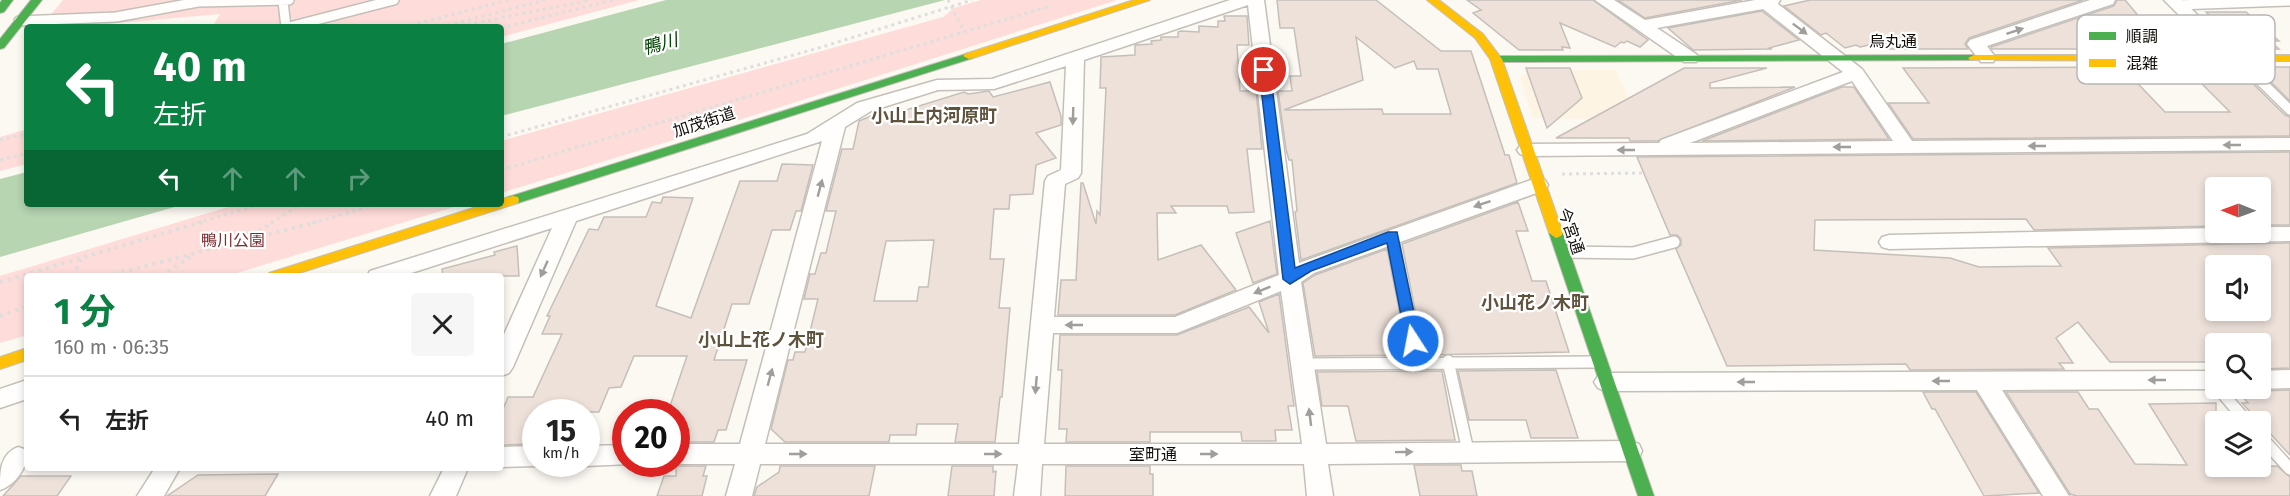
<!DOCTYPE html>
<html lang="ja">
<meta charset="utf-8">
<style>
:root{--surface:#fff;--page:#f6f6f6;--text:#222;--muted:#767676;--line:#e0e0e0;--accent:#0b8043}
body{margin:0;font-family:"Fira Sans","Noto Sans JP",sans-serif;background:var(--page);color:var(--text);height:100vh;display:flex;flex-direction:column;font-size:22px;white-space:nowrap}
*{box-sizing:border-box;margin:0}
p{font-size:20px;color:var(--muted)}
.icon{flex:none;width:33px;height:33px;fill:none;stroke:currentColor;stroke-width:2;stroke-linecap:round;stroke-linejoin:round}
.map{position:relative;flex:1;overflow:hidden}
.drawer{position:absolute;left:24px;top:273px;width:480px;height:198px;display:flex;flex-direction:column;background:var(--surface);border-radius:6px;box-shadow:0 3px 9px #0003}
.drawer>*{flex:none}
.hud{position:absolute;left:24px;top:24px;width:480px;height:183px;border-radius:6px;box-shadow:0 3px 9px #0003;background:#0b8043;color:#fff;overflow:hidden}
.needle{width:39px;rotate:271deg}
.fabs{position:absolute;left:2205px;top:177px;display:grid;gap:12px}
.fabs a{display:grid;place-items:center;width:66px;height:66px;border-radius:6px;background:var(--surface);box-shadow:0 3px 9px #0003;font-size:30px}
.speed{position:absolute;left:522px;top:399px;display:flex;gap:12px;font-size:30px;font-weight:700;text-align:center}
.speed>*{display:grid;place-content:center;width:78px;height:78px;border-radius:50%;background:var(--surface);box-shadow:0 3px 9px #0003;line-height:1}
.speed small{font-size:15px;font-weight:400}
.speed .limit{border:9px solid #d22;background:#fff;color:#111}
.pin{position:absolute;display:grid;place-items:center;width:51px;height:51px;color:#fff;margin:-26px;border:3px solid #fff;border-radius:50%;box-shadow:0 2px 6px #0007}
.me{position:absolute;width:66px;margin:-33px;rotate:349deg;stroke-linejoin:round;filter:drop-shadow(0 0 4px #0008)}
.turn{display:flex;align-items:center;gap:21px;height:126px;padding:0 30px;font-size:27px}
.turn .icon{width:78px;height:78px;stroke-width:2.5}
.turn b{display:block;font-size:42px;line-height:51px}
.lanes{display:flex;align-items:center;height:57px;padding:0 30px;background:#0003;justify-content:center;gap:30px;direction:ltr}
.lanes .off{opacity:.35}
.round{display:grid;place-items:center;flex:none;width:63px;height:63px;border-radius:6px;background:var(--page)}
.head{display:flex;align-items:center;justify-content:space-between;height:102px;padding:0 30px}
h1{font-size:36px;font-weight:700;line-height:45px;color:var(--accent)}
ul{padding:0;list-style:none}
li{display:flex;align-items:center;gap:18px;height:84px;padding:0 30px;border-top:2px solid var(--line)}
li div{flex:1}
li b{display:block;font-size:22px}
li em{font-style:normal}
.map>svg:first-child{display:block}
</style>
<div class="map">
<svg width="2290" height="496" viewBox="0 0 2290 496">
<rect width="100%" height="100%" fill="#fcf8f2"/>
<path fill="#fef4e3" d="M1531,70H1616L1636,114L1598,119L1533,118L1520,78Z"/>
<path fill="#fedcd9" d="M63,0H639L501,37V27H212L220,14L75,27H41Z
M981,0H1117L758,114L501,193V141L943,17L954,8Z
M27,129V164L0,171V137Z
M238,204H464L227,276H27V335L0,343V276Z"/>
<path fill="#b7d5b1" d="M666,0H945L501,116V44Z
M27,172V204H185L0,257V179Z"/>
<path fill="#ede1da" stroke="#c5bfb9" stroke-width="1.5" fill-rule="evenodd" d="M1277,0H1376L1441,51H1471L1505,155H1509L1517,183L1301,260L1295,212L1297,211L1292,160H1289L1286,149L1278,91H1292L1290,76H1301L1294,28H1280ZM1356,37L1395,68L1414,61L1417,69H1438L1451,114H1383L1382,109L1284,110L1363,80Z
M1467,0H1593L1648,40L1640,47L1627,41L1624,43L1621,42L1615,47L1560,23L1570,48L1562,47L1563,50H1519L1473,13L1481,10Z
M1618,0H1742L1645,18Z
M1810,0H2083L1969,38L1965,44L1968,49H1889L1883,42L1860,47L1856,45L1845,48L1826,33L1821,35L1784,6Z
M2117,0H2125L2162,44L2097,41L2105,49H1992L1991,47L2114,6Z
M1762,11L1799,40L1769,48L1772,49L1693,50L1668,28Z
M2206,12H2246L2279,41H2270L2279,49H2246Z
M1224,16H1247L1249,45H1237L1240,91H1256L1262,149H1247L1254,212L1229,213L1227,206H1171L1176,213H1157L1158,260L1201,245L1236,290L1175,315H1058L1061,280H1076L1081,183H1083L1096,224L1097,211L1100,215L1106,88H1100L1101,57L1135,55V45L1152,44L1151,41L1161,40V37H1178V32L1181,31L1199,32V26L1218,27V21H1225Z
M2122,67L2165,112H2230L2188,70H2239L2285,115L2290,117V136L1913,139L1888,103H1929L1903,68Z
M2266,67H2290V101L2258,69H2268Z
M1526,68H1570L1582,98L1547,128Z
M1684,68H1767L1710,83V88L1795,87L1658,141H1630L1629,138H1556Z
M1050,82L1061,116V125L1036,133L1056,158L1036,165L1033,194L1010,195L1009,209H994L990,259H1004L999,308H1010L1002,397H1000L995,442H955L958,424H917L916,435H890L889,442H785L771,429L788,360H793L795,352H805L818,299H804L810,274H815L821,253H826L836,211H826L842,149H853L859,121L880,112L882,115L901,109L903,111L964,92L968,94L989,91L993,97ZM934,240L928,287H919L917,301H874L886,241Z
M1842,87H1854L1889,139L1702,141Z
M2290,152V225H2260V188H2216V226L2034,230L2026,219L1815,220L1814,250L1950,258L1979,267L2061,266L2048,248L2290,243V368L2260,369V344H2216V362H2110L2078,322L2056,338L2073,363H2059L2064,369L1910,370L1906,364L1727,366L1676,249L1681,245V239L1677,235H1670L1637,157ZM2216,266H2260V310H2216Z
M782,164L813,165L801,211H796L790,230H772L749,304H732L714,360H747L726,430H718L714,442H676V412H668L687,356H634L621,387L609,388L599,412H536V435L532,444L503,445L501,442V414L508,397H533L562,334H542L550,316H547L589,229L598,230L604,217H646L652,202L661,203L663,197L693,198L656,306L691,318L740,181H777Z
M1518,202L1528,231H1516L1532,281H1546L1569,352L1424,355L1402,244Z
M1270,221L1277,274L1253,283L1236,233Z
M517,246L519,276H443L442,269L495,255L494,252Z
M1387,249L1408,355L1315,356L1303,283L1315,275Z
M1279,294L1294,406H1288L1292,430H1275L1276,441H1242L1241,432H1150V442H1066L1067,429H1059L1062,370H1058L1060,335H1177L1249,307L1269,333L1259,302Z
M1556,370L1578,438H1531L1526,420H1469L1458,371Z
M1442,371L1455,440L1356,441L1348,406H1322L1317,372Z
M2235,388H2257L2260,391L2290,390V455L2242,403H2248Z
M1923,392H1976L2039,493L1984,496L1935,409H1932Z
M2006,392H2078L2089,409H2098L2135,464L2187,465L2149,404L2216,403V468L2277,466L2290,477V496H2077L2070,494Z
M1414,465H1461L1462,471H1472L1477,496H1420Z
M676,466H706L703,476H707L702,496H657L664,476H676Z
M780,466H875L869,496H754L757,487L779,472Z
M952,466H993V472L996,471L994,496H948Z
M1066,466H1150V474H1153V496H1065Z
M278,474L265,496H167L198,475Z
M21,476H71L57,496H3Z"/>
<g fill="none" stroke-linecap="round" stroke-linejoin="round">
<g stroke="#c4c0b9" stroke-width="12">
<path id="lane-far1" d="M283,2L286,27
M2177,5L2290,1
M19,21L116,17L198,2L289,0
M289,27L394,0
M2237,58L2290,110"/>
</g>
<g stroke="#c4c0b9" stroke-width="14">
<path id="lane" d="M1392,236L1417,362
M1564,252L1633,253L1674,242
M1448,361L1468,451
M1304,364L1596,362
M2218,388L2247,422
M2260,436L2290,469"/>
</g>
<g stroke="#c4c0b9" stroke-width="3">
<path id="street" d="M1230,0H1264L1299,263L1531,180L1538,178L1545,180L1548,185L1545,190L1314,273L1301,282L1326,444L1630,441L1639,444L1642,451L1639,458L1630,461L1328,464L1333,496H1307L1304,464H1042L1040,496H1014L1018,464H760L752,496H726L735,464H675H676V444H740L822,141L576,221L513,367L509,373L501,376V341L552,228L402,276H367L370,271L807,134L857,103L937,80L992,79ZM1248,5L1279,275L1175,317H1054L1065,184L1078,178L1081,173L1084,60ZM1066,66L1061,170L1048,176L1045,181L1019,444H765L845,127L871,111L938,90L994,89ZM1281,291L1302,444H1044L1053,333H1177Z
M1595,0H1614L1645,20L1755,0H1780L1778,4L1862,69L1912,141L2290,138V150L1527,156L1520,154L1517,150L1520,146L1527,144L1659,143L1661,140L1843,72L1763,9L1657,28L1696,54L1699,58L1696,62H1684ZM1852,81L1893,141L1690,143Z
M2090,0H2115L2113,4L1987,46L1996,58L1993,62H1981L1967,44L1970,40Z
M2164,0H2182L2238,54L2241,58L2238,62H2226Z
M2260,227H2290V241L1889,249L1882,247L1879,242L1882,237L1889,235L2216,228V232H2260Z
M2290,370V388L2260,389L2259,388H2260V371Z
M2216,371V389L2002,390L2069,496H2043L1977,390L1606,391L1598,388L1594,382L1598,376L1606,373Z
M27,380V399L0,408V389Z
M626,445V464H630L586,466L579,464H586V446Z
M536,446V464H543L536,466L501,467V447Z
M18,447L27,450C28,467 16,485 0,490C0,471 0,454 18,447Z
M155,468H180L164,496H137Z
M444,468H468L456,496H430Z"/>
</g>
<g stroke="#c4c0b9" stroke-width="2">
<path id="fast" d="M2,0H13L4,12L0,13V3Z
M31,0H42L4,48L0,49V39Z
M969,53L975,56L973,58L518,203H508L507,200L508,197Z
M1974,55L1980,58L1978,60L1496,62L1490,59L1496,56Z
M1556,228L1563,233L1654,496H1638L1549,233Z"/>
</g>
<g stroke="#c4c0b9" stroke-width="2">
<path id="slow" d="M1134,0H1150L973,58L969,59L963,56L965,54Z
M1427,0H1439L1483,34L1502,59L1563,233L1561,236L1556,238L1549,233L1490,59L1475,38Z
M1974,55H2290V61L1970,60L1968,58Z
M513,196L518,197L519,200L518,203L290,276H267L269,273L486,204H501V199Z
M27,348V360L0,369V357Z"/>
</g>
<path stroke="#dededc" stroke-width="3" stroke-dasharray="3 4" stroke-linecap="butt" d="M948,0L964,31
M462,22L464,25L591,0
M404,27L508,0
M441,27L545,0
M501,28L613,0
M501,137L822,47L972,0
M0,140L27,134
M0,160L27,153
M501,170L1051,6
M1562,174L1643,173
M197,223L262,204
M271,223L301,204
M312,223L380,204"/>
<path stroke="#dededc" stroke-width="4" stroke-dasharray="3 5" stroke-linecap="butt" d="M245,240L273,222
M72,276L82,258
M106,276L317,222
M161,276L190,257
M0,282L202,222
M0,316L27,306"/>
<use href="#lane-far1" stroke="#fffefd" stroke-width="9"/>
<use href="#lane" stroke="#fffefd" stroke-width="11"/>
<use href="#street" fill="#fffefd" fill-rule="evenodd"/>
<use href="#fast" fill="#4caf50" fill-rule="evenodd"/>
<use href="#slow" fill="#ffc107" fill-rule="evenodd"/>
</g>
<defs><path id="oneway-solid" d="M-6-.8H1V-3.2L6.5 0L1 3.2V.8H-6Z" transform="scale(1.5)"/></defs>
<g fill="#a09d9a">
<use href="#oneway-solid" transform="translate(1800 29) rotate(37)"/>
<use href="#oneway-solid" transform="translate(2015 31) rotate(-18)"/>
<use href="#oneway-solid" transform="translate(1073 116) rotate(92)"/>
<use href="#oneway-solid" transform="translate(2232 145) rotate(180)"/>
<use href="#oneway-solid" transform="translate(2037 146) rotate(180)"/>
<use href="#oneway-solid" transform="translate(1842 147) rotate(180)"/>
<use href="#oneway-solid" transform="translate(1626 150) rotate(180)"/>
<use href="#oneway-solid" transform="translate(820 188) rotate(-75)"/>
<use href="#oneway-solid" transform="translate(1482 204) rotate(161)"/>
<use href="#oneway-solid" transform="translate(544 269) rotate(114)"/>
<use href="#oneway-solid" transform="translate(1262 290) rotate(158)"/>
<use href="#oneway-solid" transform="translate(1074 325) rotate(-180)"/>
<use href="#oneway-solid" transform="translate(770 377) rotate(-75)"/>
<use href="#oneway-solid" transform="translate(2157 380) rotate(180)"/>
<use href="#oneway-solid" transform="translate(1941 381) rotate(180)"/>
<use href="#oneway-solid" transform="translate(1746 382) rotate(180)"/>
<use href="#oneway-solid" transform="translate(1036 385) rotate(95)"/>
<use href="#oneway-solid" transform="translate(1310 417) rotate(-97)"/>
<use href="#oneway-solid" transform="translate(1404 452) rotate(-1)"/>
<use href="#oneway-solid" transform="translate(798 454)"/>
<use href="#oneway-solid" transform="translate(993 454)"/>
<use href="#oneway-solid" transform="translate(1209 454)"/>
</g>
<path fill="#1a73e8" stroke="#114b97" stroke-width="1.5" d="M1264,66L1270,70L1295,268L1388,232H1397L1420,341L1418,345H1408L1406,341L1387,243L1311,271L1290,284L1283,279L1259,70Z"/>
<g text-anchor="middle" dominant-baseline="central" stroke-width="4.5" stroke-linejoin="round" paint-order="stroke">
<g font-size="16" fill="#110c05" stroke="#fff">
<text x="1893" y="41">烏丸通</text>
<text transform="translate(704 122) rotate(-18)">加茂街道</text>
<text transform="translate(1571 231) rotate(71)">今宮通</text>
<text x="1153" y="454">室町通</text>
</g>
<g font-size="16" fill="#7d2c31" stroke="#fff">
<text x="233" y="240">鴨川公園</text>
</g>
<g font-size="18" font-style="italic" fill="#004200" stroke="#fff">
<text transform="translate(660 44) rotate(-15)">鴨川</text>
</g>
<g font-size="18" font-weight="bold" fill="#60533e" stroke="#fff">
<text x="934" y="116">小山上内河原町</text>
<text x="1535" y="303">小山花ノ木町</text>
<text x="761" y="340">小山上花ノ木町</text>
</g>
</g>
<rect x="2077" y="15" width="198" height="69" rx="9" fill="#fff" stroke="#b8b6b4" stroke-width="1.5"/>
<rect x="2089" y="32" width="27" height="8" fill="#4caf50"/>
<rect x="2089" y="59" width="27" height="8" fill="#ffc107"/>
<g font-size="16" fill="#110c05">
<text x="2126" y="42">順調</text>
<text x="2126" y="69">混雑</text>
</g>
</svg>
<div class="fabs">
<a><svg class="needle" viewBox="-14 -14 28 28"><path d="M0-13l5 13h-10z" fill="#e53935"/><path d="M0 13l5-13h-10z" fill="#767676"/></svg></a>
<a><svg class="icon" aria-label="sound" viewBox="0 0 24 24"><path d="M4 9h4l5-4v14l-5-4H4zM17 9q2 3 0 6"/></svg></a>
<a><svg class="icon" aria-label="search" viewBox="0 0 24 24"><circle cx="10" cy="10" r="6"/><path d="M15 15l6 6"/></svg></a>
<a><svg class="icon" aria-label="layers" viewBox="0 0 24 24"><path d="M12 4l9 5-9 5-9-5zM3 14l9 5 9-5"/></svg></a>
</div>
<div class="speed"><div>15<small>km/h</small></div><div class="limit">20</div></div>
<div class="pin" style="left:1264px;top:70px;background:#d93025"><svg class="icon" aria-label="arrive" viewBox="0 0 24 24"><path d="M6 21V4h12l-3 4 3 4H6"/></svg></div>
<svg class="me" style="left:1413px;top:341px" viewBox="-20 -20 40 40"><circle r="17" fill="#1a73e8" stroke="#fff" stroke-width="3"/><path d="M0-11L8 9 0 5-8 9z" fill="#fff"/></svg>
<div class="hud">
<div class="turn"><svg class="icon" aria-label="left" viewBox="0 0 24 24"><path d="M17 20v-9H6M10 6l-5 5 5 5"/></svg><div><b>40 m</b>左折</div></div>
<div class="lanes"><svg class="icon" aria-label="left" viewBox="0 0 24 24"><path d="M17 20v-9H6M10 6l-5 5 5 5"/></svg><svg class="icon off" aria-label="ahead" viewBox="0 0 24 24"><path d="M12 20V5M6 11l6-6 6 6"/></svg><svg class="icon off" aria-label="ahead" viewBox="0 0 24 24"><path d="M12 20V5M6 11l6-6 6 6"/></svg><svg class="icon off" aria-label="right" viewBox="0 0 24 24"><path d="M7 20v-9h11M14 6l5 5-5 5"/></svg></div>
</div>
<section class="drawer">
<div class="head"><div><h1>1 分</h1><p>160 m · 06:35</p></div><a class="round"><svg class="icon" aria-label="close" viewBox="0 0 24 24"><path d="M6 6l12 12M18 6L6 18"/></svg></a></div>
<ul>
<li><svg class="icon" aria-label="left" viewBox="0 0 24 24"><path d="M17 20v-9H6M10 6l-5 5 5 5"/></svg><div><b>左折</b></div><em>40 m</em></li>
</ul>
</section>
</div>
